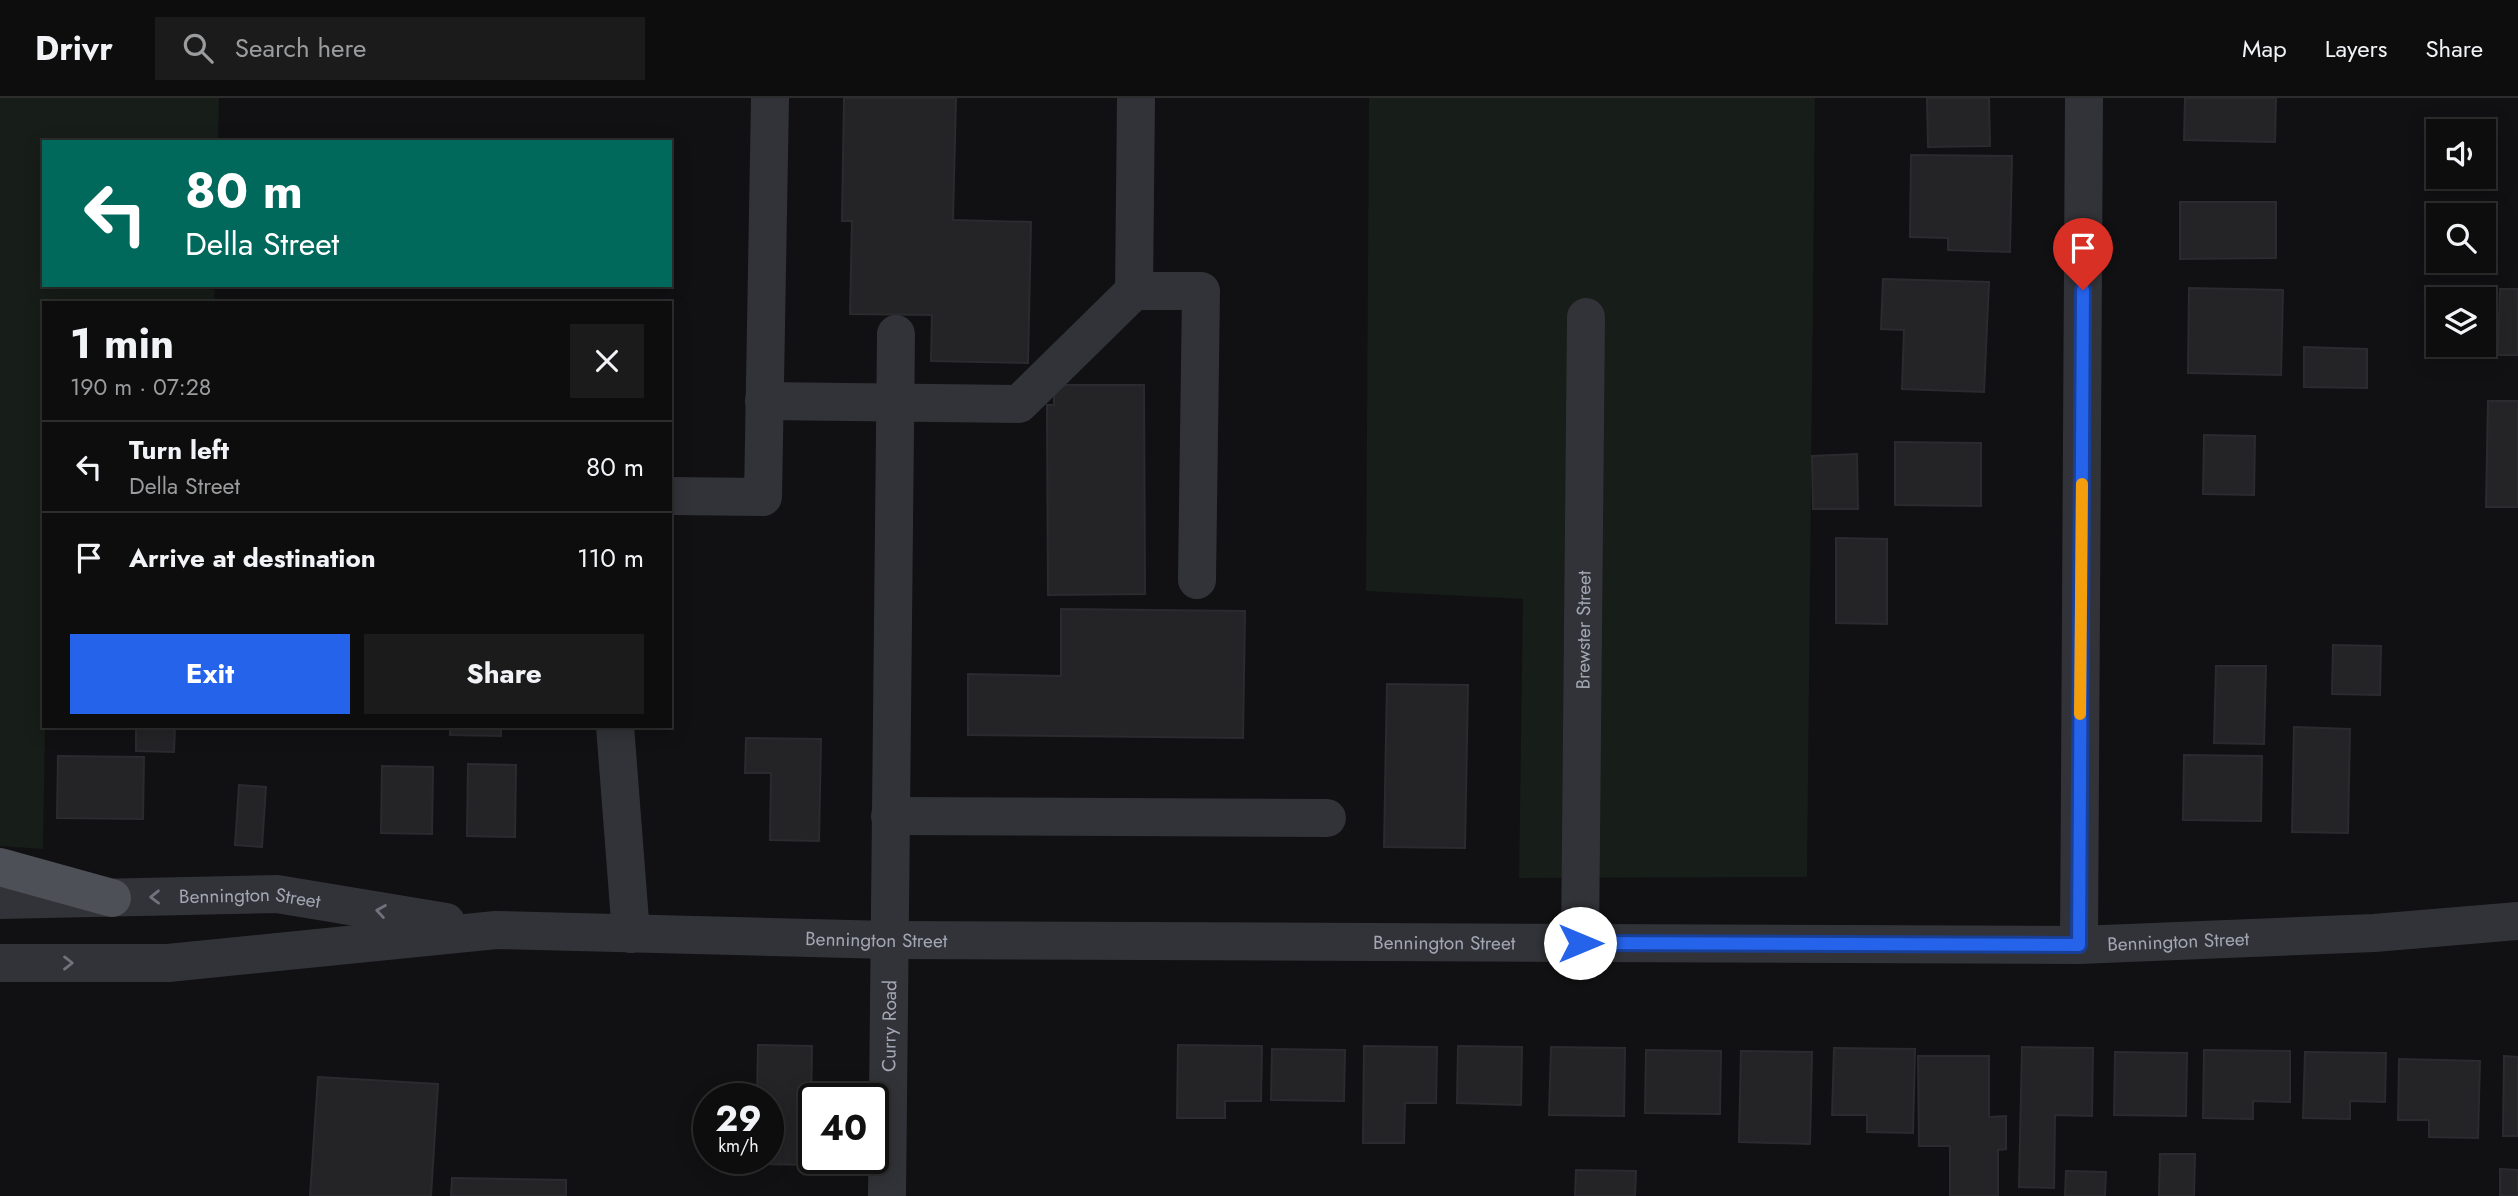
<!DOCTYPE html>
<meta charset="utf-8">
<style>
:root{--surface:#0d0d0e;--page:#1b1b1c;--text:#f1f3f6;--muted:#9a9c9e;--line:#2d2d2e;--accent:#2563eb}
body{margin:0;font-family:Jost,sans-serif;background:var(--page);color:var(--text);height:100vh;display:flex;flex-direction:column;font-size:26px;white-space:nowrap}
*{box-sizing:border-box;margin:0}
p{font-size:23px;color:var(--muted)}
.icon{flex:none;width:38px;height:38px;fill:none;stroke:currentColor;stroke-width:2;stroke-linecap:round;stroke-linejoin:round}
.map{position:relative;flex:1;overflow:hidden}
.side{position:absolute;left:42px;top:203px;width:630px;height:427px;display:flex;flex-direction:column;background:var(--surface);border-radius:0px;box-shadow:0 4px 18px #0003,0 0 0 2px var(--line)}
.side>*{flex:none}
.banner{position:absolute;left:42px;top:42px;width:630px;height:147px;border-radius:0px;box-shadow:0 4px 18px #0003,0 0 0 2px var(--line);background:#00695c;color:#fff;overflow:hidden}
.controls{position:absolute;left:2426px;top:21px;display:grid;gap:14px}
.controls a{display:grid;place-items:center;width:70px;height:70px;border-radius:0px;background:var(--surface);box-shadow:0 4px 18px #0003,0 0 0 2px var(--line);font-size:35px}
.speed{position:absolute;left:693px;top:985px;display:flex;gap:14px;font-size:35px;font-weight:700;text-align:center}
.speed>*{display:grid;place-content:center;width:91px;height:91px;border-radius:50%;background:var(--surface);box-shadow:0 4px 18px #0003,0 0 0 2px var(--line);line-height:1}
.speed small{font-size:18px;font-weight:400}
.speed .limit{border:4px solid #111;border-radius:10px;background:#fff;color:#111}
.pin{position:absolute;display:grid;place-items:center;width:60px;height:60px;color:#fff;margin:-72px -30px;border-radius:50% 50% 50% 0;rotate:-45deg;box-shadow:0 0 7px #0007}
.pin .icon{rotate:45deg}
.me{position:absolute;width:77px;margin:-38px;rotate:90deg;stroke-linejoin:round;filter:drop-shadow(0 0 5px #0008)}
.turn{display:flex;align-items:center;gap:24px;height:147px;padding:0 28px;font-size:32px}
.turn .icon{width:91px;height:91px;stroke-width:2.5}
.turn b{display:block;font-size:49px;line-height:60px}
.round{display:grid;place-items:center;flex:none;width:74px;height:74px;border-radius:0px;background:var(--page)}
.overview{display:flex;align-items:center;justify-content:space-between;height:119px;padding:0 28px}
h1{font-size:42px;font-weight:700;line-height:52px}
.primary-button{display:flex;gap:14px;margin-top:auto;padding:14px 28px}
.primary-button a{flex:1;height:80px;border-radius:0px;background:var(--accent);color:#fff;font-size:28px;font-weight:700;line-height:80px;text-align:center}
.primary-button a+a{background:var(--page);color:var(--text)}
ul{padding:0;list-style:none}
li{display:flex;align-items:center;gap:21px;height:91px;padding:0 28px;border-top:2px solid var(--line)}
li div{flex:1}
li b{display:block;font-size:26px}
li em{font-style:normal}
header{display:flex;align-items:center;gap:42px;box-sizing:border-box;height:98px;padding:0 35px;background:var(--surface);border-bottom:2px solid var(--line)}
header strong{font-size:33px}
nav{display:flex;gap:38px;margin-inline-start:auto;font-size:24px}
.search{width:490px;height:63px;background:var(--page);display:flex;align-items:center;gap:18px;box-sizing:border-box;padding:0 24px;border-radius:0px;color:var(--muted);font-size:26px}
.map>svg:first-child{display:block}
</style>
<header>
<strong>Drivr</strong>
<div class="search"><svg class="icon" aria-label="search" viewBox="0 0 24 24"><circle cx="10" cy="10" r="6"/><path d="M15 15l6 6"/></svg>Search here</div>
<nav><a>Map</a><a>Layers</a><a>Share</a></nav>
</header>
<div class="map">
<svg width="2518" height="1098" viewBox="0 0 2518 1098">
<rect width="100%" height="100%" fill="#111113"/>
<path fill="#171d18" d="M0,0H219L218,44H44V187H215L214,205H44L45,628L43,751L0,748Z
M1369,0H1815L1807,779L1519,780L1523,501L1366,493Z"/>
<path fill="#242427" stroke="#2b2b2f" stroke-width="2" d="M844,0H956L953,122L1031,124L1028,265L931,263L932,217L850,216L852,123H842Z
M1927,0H1989L1990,48L1928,49Z
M2185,0H2276L2275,44L2184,42Z
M1911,57L2012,58L2010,154L1948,152V140L1910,139Z
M2180,104H2276V160L2180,161Z
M1883,181L1989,184L1984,294L1902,291L1904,232L1881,231Z
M2189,190L2283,192L2281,277L2188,275Z
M2500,191H2518V257H2498Z
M2304,249L2367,251V290L2304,289Z
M1054,287H1144L1145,496L1048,497L1047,307H1054Z
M2488,303H2518V409H2486Z
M2204,337L2255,338L2254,397L2203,396Z
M1895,344L1981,345V408L1895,407Z
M1857,356L1858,411H1813L1812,358Z
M1836,440L1887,441V526L1836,525Z
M1061,511L1245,513L1243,640L968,637V576L1061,578Z
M2333,547L2381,548L2380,597L2332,596Z
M2216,568H2266L2264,646L2214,645Z
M1387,586L1468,587L1465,750L1384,749Z
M136,628H175L174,654L136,653Z
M450,628H501V638L450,637Z
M2294,629L2350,631L2348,735L2292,734Z
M746,640L821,641L819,743L770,742L771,675H745Z
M2184,657L2262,658L2261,723L2183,722Z
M58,658L144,659L143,721L57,720Z
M468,666L516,667L515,739L467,738Z
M382,668L433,669L432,736L381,735Z
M239,687L266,689L262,749L235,747Z
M758,947L812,948L810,1067L756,1066V1060H768V1001H757Z
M1178,947L1262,948L1261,1003H1225V1020H1177Z
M1364,948L1437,949L1436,1005H1405L1404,1045H1363Z
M1458,948L1522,949L1521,1007L1457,1005Z
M1551,949L1625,950L1624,1018L1549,1017Z
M2022,949L2093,950L2092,1018L2055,1017L2054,1090L2019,1089Z
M1834,950L1915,951L1913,1035L1867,1034V1017H1832Z
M1272,951L1345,952L1344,1003L1271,1002Z
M1646,952L1721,953L1720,1016L1645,1015Z
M2204,952L2290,953V1004L2253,1003V1021L2203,1020Z
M1741,953L1812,954L1810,1046L1739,1044Z
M2115,954L2187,955L2186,1018L2114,1017Z
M2305,954L2386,955L2385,1004L2350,1003V1021L2303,1020Z
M1918,958H1989V1019L2006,1018V1051L1998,1052V1098H1950V1048H1919Z
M2504,958L2518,959V1038H2503Z
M2399,961L2480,963L2478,1040L2429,1039V1022H2398Z
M318,979L438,986L431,1098H310Z
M2160,1056H2195L2194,1098H2159Z
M2500,1071L2518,1072V1098H2500Z
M1576,1072L1636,1073L1635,1098H1575Z
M2066,1073L2106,1074L2105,1098H2065Z
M452,1080L566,1082V1098H451Z"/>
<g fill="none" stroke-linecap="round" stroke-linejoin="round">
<g stroke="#323338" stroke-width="38">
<path d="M1134,193H1201L1197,482"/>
<path d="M764,303L1019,306L1134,193L1136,0"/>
<path d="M670,398L763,399L770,0"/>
<path d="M615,628L631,836"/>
<path d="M890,718L1327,720"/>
<path id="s1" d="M0,802L277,796L446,824"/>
<path id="s2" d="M1580,845L1586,219"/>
<path d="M2079,847L2084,0"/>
<path id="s3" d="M0,865H168L496,832L888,842L2079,847L2374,835L2518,823"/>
<path id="s4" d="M887,1098L896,236"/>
</g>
<path stroke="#4e5057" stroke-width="38" d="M0,769L112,800"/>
</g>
<defs><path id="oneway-chevron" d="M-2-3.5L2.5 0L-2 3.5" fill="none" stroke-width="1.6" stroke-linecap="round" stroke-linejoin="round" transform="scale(1.75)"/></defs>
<g stroke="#70737c">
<use href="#oneway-chevron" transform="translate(155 799) rotate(179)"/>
<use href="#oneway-chevron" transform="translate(381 813) rotate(-171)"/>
<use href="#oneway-chevron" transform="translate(68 865)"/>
</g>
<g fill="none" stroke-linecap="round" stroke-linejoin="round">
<g stroke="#184099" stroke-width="18">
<path id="route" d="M1580,845L2079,847L2083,192"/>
</g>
<use href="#route" stroke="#2563eb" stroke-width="12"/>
<path stroke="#f59e0b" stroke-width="12" d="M2080,616L2082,386"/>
</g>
<g text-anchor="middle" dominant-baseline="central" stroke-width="7" stroke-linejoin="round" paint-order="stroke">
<g font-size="19" fill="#a2a7b4" stroke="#0c0c0e">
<text stroke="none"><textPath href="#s2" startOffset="313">Brewster Street</textPath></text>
<text stroke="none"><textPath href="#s1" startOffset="250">Bennington Street</textPath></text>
<text stroke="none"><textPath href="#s3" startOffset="878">Bennington Street</textPath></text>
<text stroke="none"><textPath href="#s3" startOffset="2180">Bennington Street</textPath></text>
<text stroke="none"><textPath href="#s3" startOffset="1446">Bennington Street</textPath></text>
<text stroke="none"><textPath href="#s4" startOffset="170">Curry Road</textPath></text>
</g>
</g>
</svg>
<div class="controls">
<a><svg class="icon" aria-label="sound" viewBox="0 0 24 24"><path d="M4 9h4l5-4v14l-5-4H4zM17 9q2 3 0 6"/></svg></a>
<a><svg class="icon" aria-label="search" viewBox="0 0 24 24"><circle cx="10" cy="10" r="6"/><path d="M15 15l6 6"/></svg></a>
<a><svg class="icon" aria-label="layers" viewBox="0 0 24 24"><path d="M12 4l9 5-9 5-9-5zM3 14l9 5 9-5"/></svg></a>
</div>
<div class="speed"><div>29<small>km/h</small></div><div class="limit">40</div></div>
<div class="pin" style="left:2083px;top:192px;background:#d93025"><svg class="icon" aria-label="arrive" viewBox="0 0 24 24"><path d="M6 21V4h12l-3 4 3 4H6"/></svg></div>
<svg class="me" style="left:1580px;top:845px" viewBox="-20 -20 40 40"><circle r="19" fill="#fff"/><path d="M0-13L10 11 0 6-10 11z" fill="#2563eb"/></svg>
<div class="banner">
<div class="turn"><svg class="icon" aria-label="left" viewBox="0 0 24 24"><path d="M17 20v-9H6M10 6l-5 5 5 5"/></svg><div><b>80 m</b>Della Street</div></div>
</div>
<section class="side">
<div class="overview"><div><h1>1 min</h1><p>190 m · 07:28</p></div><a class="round"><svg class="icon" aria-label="close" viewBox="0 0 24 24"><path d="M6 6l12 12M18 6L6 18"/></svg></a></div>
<ul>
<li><svg class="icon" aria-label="left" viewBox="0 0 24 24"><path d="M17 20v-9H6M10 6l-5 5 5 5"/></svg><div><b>Turn left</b><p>Della Street</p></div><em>80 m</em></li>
<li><svg class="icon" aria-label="arrive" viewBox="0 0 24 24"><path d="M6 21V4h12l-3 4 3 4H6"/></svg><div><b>Arrive at destination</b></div><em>110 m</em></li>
</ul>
<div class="primary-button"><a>Exit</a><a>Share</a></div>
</section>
</div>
